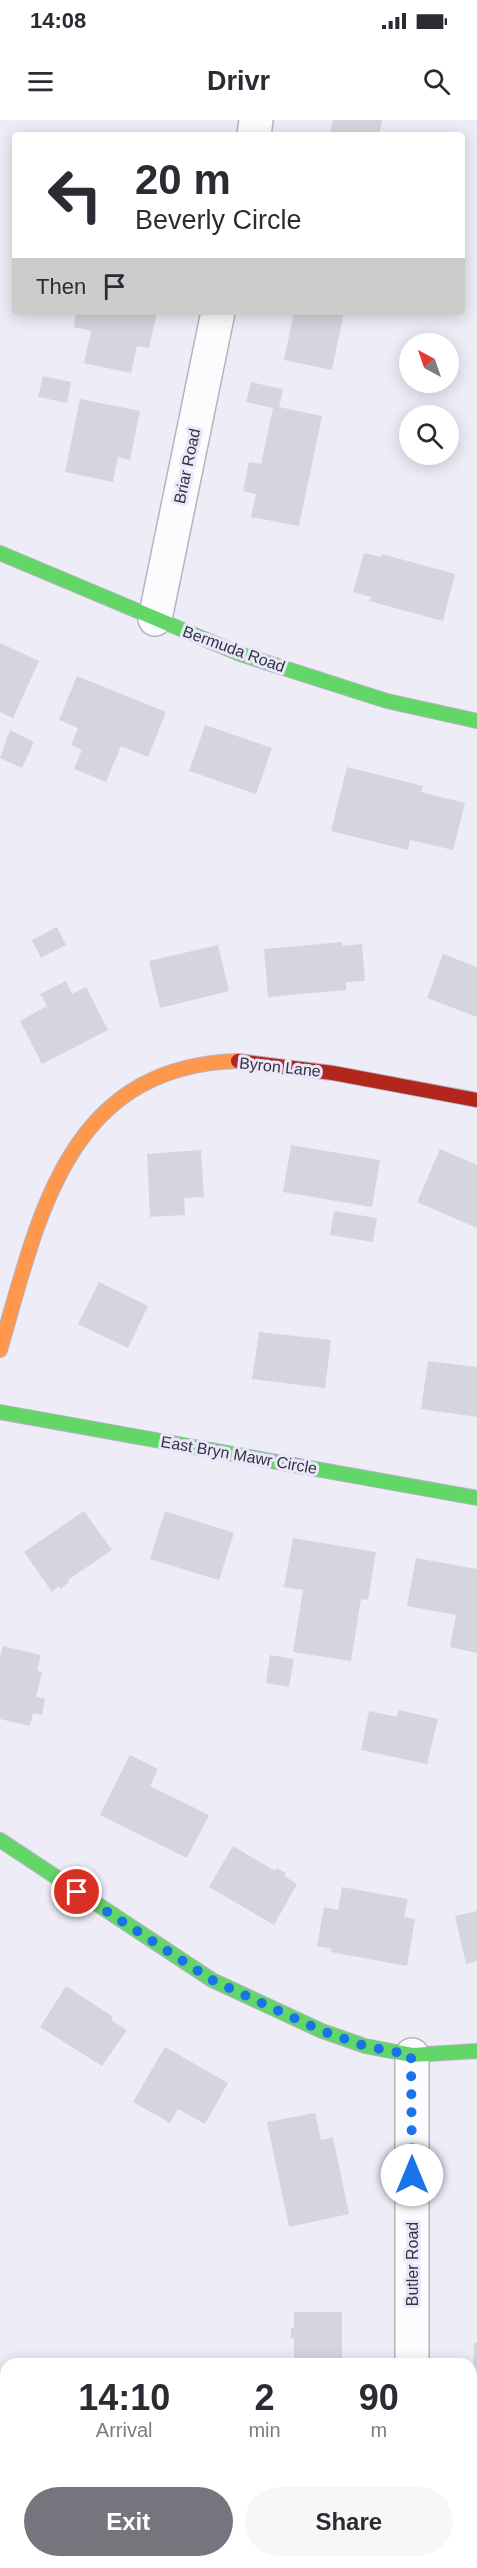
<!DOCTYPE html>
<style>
:root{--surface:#fff;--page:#f7f7f7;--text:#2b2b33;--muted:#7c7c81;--accent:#76747d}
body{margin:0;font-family:Arial,sans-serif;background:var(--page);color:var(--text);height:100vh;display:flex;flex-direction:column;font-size:22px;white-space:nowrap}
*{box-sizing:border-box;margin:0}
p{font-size:20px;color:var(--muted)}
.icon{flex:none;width:33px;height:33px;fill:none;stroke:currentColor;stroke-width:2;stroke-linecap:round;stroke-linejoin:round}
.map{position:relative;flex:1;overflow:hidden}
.drawer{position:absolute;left:0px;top:2238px;width:477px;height:210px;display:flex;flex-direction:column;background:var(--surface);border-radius:18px 18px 0 0;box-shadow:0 3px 15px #0003}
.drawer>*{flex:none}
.top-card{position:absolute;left:12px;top:12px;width:453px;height:183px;border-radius:6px;box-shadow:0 3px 15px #0003;background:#fff;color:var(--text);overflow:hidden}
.needle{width:39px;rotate:320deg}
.controls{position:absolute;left:399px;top:213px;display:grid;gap:12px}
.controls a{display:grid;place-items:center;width:60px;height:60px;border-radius:50%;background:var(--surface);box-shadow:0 3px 15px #0003;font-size:30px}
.pin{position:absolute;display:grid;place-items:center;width:51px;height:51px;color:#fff;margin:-26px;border:3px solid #fff;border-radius:50%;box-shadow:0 2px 6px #0007}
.me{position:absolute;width:66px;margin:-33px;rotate:0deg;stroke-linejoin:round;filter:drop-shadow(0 0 4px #0008)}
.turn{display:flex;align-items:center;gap:21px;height:126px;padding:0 24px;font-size:27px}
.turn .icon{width:78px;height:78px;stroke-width:2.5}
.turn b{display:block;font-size:42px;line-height:51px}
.then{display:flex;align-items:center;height:57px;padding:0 24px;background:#0003;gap:12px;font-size:22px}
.eta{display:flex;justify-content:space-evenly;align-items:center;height:102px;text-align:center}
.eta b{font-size:36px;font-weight:700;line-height:42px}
.primary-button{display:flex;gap:12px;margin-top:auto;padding:12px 24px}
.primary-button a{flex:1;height:69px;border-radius:36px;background:var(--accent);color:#fff;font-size:24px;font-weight:700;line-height:69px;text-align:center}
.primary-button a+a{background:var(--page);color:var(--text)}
.status{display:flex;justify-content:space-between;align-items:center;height:42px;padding:0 30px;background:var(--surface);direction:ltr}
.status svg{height:16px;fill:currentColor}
header{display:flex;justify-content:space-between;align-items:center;height:78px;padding:0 24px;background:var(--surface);font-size:27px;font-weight:700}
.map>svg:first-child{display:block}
</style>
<div class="status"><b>14:08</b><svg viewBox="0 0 49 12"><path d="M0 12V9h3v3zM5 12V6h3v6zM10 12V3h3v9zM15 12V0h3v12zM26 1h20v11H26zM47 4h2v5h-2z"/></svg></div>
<header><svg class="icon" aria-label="menu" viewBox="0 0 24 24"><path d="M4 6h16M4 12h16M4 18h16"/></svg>Drivr<svg class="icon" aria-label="search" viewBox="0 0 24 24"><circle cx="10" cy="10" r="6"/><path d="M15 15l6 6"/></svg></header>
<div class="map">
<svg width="477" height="2448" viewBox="0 0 477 2448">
<rect width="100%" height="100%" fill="#eeecf7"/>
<path fill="#d6d5de" d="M333,0H382L379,15L330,14Z
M76,192H157L149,228L137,226L131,253L84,243L91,211L74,207Z
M294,192H344L332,250L284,240Z
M43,256L71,262L67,283L38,277Z
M251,262L283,269L279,287L322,296L299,406L251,397L256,374L243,371L249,342L261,344L273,288L246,282Z
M80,279L140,291L130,340L118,337L113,362L65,352Z
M364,433L381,437L382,434L455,454L443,501L369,481L371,477L353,472Z
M0,523L39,541L13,598L0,592Z
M77,556L166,592L148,637L121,626L106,662L74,649L82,630L71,625L78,608L59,600Z
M205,605L272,628L256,674L189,651Z
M10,610L34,622L22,648L0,638Z
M347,647L423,666L421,672L465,683L453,730L410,720L408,730L331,711Z
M57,807L66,825L41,838L32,820Z
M342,822L343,826L362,824L365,861L346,862V870L268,877L264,829Z
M218,825L229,871L160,888L149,841Z
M443,834L477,847V897L427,878Z
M66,861L72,874L86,867L108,910L42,944L20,901L47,886L40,874Z
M291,1025L380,1040L372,1087L283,1072Z
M440,1029L477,1045V1108L417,1082Z
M201,1030L204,1077L184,1078L185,1095L150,1097L147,1034Z
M334,1091L377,1098L373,1122L330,1115Z
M99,1162L148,1186L128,1228L78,1204Z
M259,1212L331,1220L325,1268L252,1259Z
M428,1241L477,1247V1297L421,1289Z
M84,1391L112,1430L68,1460L69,1462L60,1469L59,1466L52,1472L24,1432Z
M165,1391L234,1413L219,1460L150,1439Z
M293,1418L376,1432L368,1480L361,1479L351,1541L293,1532L303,1470L284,1467Z
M416,1438L477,1449V1533L450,1527L456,1495L407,1486Z
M3,1526L41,1535L37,1551L42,1552L36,1577L45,1579L42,1595L33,1593L30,1606L0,1599V1537Z
M270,1535L294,1539L289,1567L266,1563Z
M399,1590L438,1599L427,1644L361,1630L369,1591L397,1597Z
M130,1635L158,1649L150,1666L209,1695L187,1738L100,1695Z
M233,1726L275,1751L276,1748L286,1753L284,1756L297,1764L274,1805L209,1767Z
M342,1767L408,1779L404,1797L415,1799L407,1846L331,1832L332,1829L317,1826L324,1787L338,1790Z
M477,1791V1841L466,1844L455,1796Z
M66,1866L113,1897L111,1900L127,1910L102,1946L40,1907Z
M165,1927L228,1963L205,2004L178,1989L170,2003L133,1982Z
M315,1993L321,2020L333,2017L349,2094L289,2107L267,2002Z
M294,2192H342V2244H294V2218L291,2219V2208H294Z
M474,2223H477V2270H473Z
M292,2442H339V2448H292Z"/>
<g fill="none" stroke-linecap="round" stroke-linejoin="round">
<g stroke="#b5b4bd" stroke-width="36">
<path id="street" d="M254,15L256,0
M155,499L218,192
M412,1935V2244
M412,2448V2442"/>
</g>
<g stroke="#b5b4bd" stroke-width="16">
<path id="fast" d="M0,433L240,534L387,581L477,601
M0,1292L477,1378
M0,1720L212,1860L322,1911L365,1926L412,1935L477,1931"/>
</g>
<g stroke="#b5b4bd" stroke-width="16">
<path id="slow" d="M0,1230C39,1096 67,946 238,941"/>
</g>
<g stroke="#b5b4bd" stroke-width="16">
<path id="jam" d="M238,941L333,953L477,980"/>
</g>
<use href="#street" stroke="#fcfcfe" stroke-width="33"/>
<use href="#fast" stroke="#63d668" stroke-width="14"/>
<use href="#slow" stroke="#ff974d" stroke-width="14"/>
<use href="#jam" stroke="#b3261e" stroke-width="14"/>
</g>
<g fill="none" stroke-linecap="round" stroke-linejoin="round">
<path stroke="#1a73e8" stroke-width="10" stroke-dasharray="0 18" d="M77,1772L212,1860L322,1911L365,1926L411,1935L412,2055"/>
</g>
<g text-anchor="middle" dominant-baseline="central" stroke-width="6" stroke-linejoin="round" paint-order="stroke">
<g font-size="16" fill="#35343c" stroke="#eae7fc">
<text transform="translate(187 346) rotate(-78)">Briar Road</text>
<text transform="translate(234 529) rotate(20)">Bermuda Road</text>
<text transform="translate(280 947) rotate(6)">Byron Lane</text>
<text transform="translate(239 1335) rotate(10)">East Bryn Mawr Circle</text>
<text transform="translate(412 2144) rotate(-90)">Butler Road</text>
</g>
</g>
</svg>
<div class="controls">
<a><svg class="needle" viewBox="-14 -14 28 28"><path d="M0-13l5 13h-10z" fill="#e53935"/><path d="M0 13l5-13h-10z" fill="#7c7c81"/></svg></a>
<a><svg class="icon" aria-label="search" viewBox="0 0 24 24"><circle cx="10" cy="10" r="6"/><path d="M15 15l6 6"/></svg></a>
</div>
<div class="pin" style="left:77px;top:1772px;background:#d93025"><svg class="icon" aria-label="arrive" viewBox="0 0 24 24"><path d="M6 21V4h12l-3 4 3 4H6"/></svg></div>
<svg class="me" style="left:412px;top:2055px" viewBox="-20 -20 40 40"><circle r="19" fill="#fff"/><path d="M0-13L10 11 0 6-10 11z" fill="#1a73e8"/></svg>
<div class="top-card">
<div class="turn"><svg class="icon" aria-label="left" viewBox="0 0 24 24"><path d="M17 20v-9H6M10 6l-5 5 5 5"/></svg><div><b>20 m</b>Beverly Circle</div></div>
<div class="then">Then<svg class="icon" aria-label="arrive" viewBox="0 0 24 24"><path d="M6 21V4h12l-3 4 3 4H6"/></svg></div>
</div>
<section class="drawer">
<div class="eta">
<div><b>14:10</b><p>Arrival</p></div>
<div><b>2</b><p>min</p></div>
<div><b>90</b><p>m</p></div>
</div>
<div class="primary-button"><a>Exit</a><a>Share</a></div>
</section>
</div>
